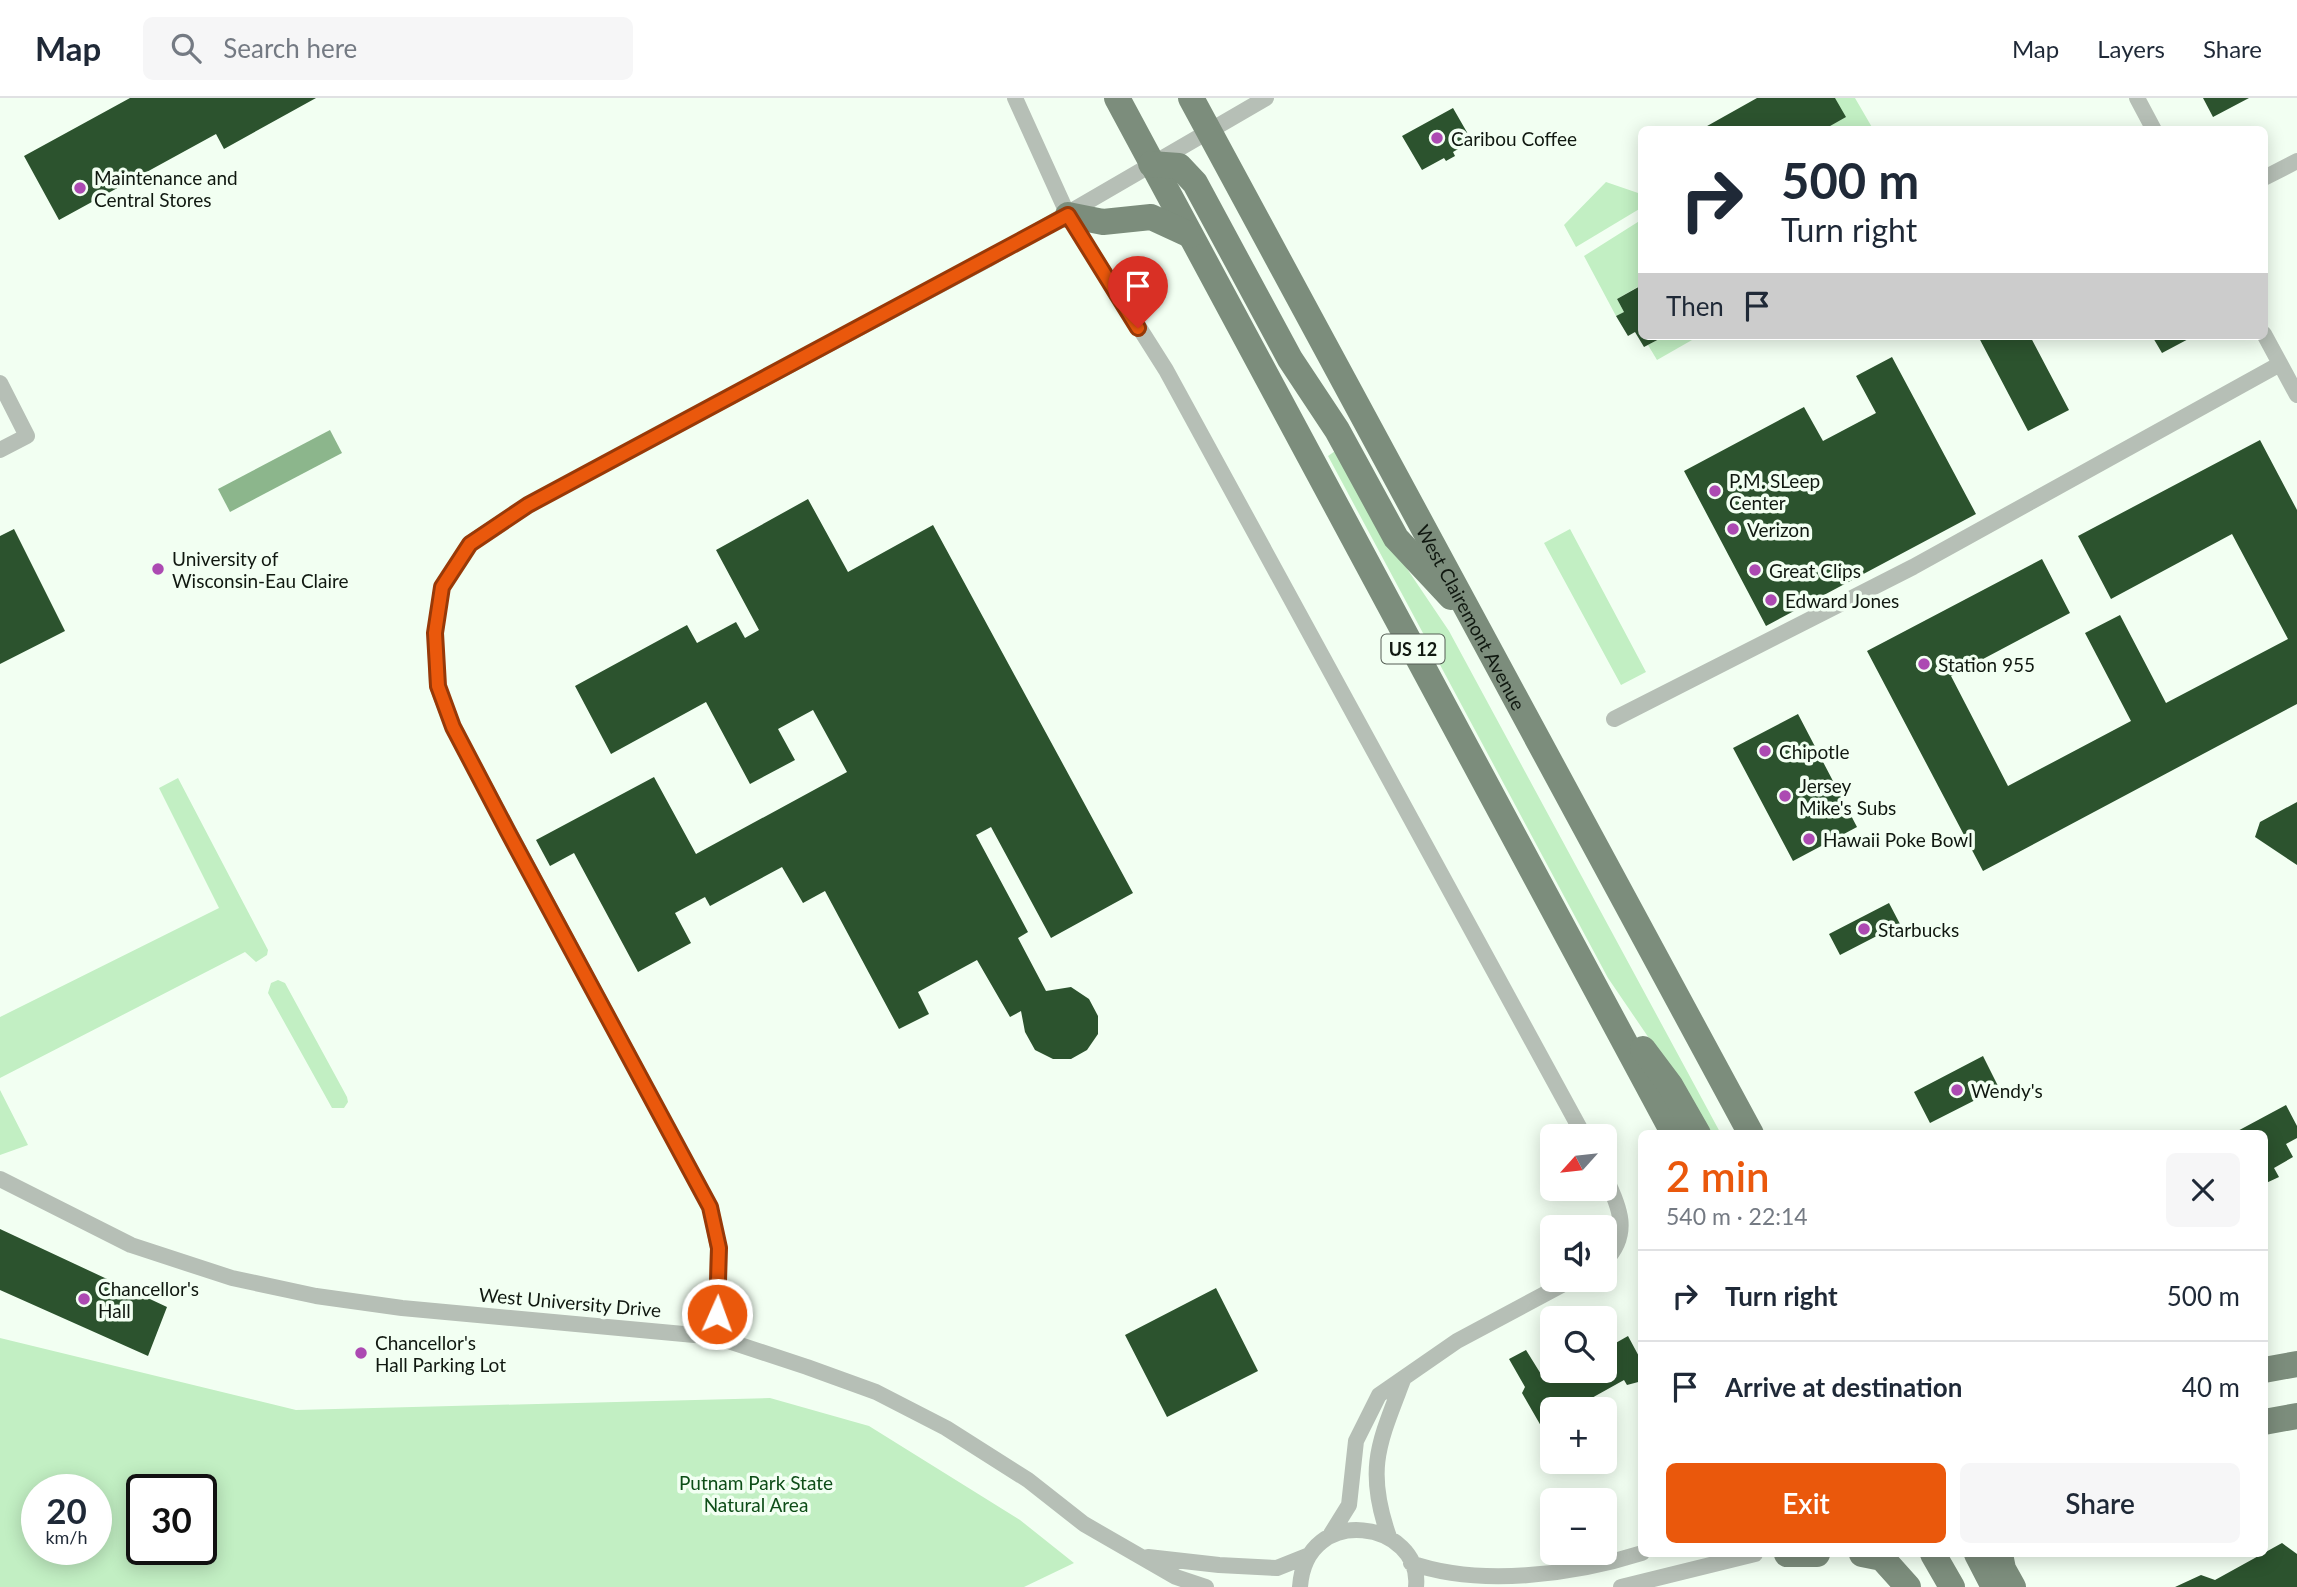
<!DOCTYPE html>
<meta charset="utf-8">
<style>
:root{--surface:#fff;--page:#f6f6f7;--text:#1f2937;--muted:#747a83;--line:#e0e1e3;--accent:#ea580c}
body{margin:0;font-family:Lato,sans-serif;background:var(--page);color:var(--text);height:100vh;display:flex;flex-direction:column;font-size:26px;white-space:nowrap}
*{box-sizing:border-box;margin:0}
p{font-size:23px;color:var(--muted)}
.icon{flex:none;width:38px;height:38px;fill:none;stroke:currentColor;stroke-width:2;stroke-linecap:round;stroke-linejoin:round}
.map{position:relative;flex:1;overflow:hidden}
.sheet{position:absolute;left:1638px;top:1032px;width:630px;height:427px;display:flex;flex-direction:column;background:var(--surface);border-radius:10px;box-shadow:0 4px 18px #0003}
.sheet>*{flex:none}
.banner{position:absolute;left:1638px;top:28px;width:630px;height:214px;border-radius:10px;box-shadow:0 4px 18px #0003;background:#fff;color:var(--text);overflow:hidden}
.needle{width:46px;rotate:243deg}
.buttons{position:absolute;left:1540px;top:1026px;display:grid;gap:14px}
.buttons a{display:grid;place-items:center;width:77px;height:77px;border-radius:10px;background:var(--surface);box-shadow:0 4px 18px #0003;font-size:35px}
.speed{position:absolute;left:21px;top:1376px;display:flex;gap:14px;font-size:35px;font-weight:700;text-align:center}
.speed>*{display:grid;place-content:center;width:91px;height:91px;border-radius:50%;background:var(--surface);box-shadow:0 4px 18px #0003;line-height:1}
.speed small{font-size:18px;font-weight:400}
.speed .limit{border:4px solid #111;border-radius:10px;background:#fff;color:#111}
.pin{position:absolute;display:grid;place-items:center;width:60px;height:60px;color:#fff;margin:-72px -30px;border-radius:50% 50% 50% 0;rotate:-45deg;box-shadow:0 0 7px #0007}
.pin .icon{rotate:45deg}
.me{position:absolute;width:77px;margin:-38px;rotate:2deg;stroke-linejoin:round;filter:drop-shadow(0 0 5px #0008)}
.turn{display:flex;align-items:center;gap:24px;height:147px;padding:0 28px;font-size:32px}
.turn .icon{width:91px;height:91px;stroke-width:2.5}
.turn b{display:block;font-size:49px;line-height:60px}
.then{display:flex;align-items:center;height:66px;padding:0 28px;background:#0003;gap:14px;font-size:26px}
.round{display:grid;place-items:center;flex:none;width:74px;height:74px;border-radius:10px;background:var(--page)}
.overview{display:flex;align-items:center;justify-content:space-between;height:119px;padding:0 28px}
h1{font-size:42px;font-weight:600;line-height:52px;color:var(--accent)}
.action{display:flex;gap:14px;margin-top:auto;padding:14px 28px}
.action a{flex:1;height:80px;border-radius:10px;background:var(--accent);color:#fff;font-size:28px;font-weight:600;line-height:80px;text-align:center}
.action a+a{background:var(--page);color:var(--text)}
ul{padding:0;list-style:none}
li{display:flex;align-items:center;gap:21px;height:91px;padding:0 28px;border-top:2px solid var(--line)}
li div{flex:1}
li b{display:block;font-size:26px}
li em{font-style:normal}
header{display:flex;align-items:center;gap:42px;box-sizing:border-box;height:98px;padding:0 35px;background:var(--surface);border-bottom:2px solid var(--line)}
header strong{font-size:33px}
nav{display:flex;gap:38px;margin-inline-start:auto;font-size:24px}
.search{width:490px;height:63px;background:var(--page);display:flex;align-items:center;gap:18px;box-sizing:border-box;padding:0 24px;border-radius:10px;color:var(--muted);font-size:26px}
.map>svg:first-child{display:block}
</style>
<header>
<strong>Map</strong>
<div class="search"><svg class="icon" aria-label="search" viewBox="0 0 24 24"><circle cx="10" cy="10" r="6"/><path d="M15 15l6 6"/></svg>Search here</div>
<nav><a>Map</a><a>Layers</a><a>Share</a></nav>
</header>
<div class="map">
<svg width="2297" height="1489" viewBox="0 0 2297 1489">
<rect width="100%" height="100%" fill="#f2fff2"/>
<path fill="#c2efc3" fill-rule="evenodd" d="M1835,0H1855L1873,31L1823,32Z
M1606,84L1641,96V110L1576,149L1564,127Z
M1641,122V187L1617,201L1624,214L1616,218L1584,158Z
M1665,238H1699L1657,262L1648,247Z
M1338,351L1387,441L1449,533L1721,1036H1705L1672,974L1608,880L1328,358Z
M1570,431L1646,574L1621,587L1544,445Z
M178,680L268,852L267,857L256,864L245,854L0,980V919L219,810L159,690Z
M278,882L285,885L347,999L348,1004L344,1010H332L268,895L271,885Z
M0,992L28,1047L0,1057Z
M0,1240L296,1312L770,1300L869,1328L1020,1422L1074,1465L1024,1489H0ZM37,1391H96V1451H37ZM201,1391V1451H142V1391Z"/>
<path fill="#8cb68c" d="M330,332L342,355L230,414L218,391Z"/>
<path fill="#2c532e" d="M130,0H316L224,51L216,36L59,122L24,58Z
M1757,0H1835L1846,19L1823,32H1700Z
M2203,0H2249L2213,19Z
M1453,10L1472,43L1453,54L1455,58L1446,63L1444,60L1422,72L1402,38Z
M1642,187V238H1665L1644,249L1635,234L1628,238L1616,218L1624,214L1617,201Z
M1978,238H2030L2069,312L2028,333Z
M2152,238H2194L2162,255Z
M1892,259L1976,416L1766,528L1684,373L1804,309L1823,343L1876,315L1856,278Z
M2260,342L2297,412V606L1983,773L1867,553L2042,461L2070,515L1951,578L2008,688L2131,623L2085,535L2120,517L2166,605L2288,541L2232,436L2111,501L2078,438Z
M808,401L848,474L933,427L1133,795L1051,840L991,729L976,737L1028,834L1018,840L1046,893L1071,889L1089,901L1098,918V936L1087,952L1071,961H1053L1035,952L1025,934L1021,913L1010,919L977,862L918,894L929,916L899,931L825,793L803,805L782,769L710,808L705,799L675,815L691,845L638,874L574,755L550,768L536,742L654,679L696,756L847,674L813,612L778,631L795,662L750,686L706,604L611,656L575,588L687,527L697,545L736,524L745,540L759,532L716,452Z
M14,431L65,533L0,566V438Z
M1798,616L1857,729L1793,763L1733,650Z
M2297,704V767L2255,739L2260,724Z
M1889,805L1900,826L1840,857L1829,836Z
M1983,958L1999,990L1930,1025L1914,994Z
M2286,1007L2297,1028V1040L2286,1046L2293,1059L2274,1070L2279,1079L2264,1086V1036H2232Z
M0,1131L167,1209L148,1258L0,1192Z
M1216,1190L1258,1273L1167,1319L1125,1237Z
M1628,1238L1642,1264V1283L1627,1287L1624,1282L1572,1311H1552V1322L1541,1328L1522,1295L1525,1289L1509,1261L1526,1252L1544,1281H1551L1568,1272H1605V1251Z
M2282,1445L2297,1456V1489H2175L2201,1477L2215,1482Z"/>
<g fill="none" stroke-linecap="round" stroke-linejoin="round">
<path stroke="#b6bfb6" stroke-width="16" d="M1015,0L1068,117L1166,272L1584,1038
M2137,0L2154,32
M2264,80L2297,63
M2264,236L2297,297
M0,285L27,338L0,352
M1614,621L1913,469L2280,266
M1605,1079C1620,1109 1631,1136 1605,1163
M0,1081L131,1147L232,1180L316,1198L402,1210L716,1239L807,1269L876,1294L946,1330L1028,1382L1084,1426L1176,1479L1206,1489
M716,1239L718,1150L710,1109L453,629L437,588L435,535L442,489L470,445L528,407L987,162L1266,0
M1331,1436L1349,1407L1356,1343L1379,1297L1457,1243L1573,1181
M1389,1439C1365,1371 1379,1345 1403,1282
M1148,1459L1219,1467L1277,1470L1307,1458
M1411,1465C1479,1489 1573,1477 1642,1455
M1300,1489C1306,1403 1423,1424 1416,1489
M1621,1489L1755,1456"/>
<g stroke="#7c8d7c" stroke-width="26">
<path d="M1117,0L1674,1036"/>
<path id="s1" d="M1191,0L1751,1036"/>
<path d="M1151,66L1179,68L1195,85L1290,261L1337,332L1396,440L1451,499"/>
<path d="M1068,117L1103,124L1151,119L1190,137"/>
<path d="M1643,951L1670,987L1698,1036"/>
<path d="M2264,1272L2297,1266"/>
<path d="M2264,1324L2297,1318"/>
<path d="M1787,1456H1817"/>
<path d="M1862,1456L1882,1460L1908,1489"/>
<path d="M1933,1456L1952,1489"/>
<path d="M1977,1456L1994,1489"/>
<path d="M2000,1456L2003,1471L2013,1489"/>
</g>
</g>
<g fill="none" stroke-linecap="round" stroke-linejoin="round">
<g stroke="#983908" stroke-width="18">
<path id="route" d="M717,1216L719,1150L710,1109L508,734L453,629L438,588L435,535L442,489L470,446L528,407L1068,117L1138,230"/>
</g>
<use href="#route" stroke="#ea580c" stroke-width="12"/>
</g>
<g fill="#ac4ab2" stroke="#f2fff2" stroke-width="2.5">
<circle cx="1437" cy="40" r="7"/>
<circle cx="80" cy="90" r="7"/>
<circle cx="1715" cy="393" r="7"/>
<circle cx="1733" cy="431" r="7"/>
<circle cx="158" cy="471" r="7"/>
<circle cx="1755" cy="472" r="7"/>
<circle cx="1771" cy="502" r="7"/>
<circle cx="1924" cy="566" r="7"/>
<circle cx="1765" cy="653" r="7"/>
<circle cx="1785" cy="698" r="7"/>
<circle cx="1809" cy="741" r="7"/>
<circle cx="1864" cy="831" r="7"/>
<circle cx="1957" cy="992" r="7"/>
<circle cx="84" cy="1201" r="7"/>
<circle cx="361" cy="1255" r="7"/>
</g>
<g text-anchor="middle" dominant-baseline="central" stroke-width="7" stroke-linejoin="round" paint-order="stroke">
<rect fill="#f2fff2" stroke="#545d54" stroke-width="2" x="1381.5" y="536.5" width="63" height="29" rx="5"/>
<g font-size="18" font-weight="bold" fill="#101810">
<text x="1413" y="551">US 12</text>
</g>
<g font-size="19" fill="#101810" stroke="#f2fff2" text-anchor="start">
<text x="1451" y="40">Caribou Coffee</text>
<text x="94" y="79">Maintenance and<tspan x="94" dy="22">Central Stores</tspan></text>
<text x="1729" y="382">P.M. SLeep<tspan x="1729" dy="22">Center</tspan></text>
<text x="1747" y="431">Verizon</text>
<text x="172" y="460">University of<tspan x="172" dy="22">Wisconsin-Eau Claire</tspan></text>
<text x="1769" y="472">Great Clips</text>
<text x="1785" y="502">Edward Jones</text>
<text x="1938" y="566">Station 955</text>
<text x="1779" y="653">Chipotle</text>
<text x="1799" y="687">Jersey<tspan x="1799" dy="22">Mike's Subs</tspan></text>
<text x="1823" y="741">Hawaii Poke Bowl</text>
<text x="1878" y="831">Starbucks</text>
<text x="1971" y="992">Wendy's</text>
<text x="98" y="1190">Chancellor's<tspan x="98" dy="22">Hall</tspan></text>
<text x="375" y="1244">Chancellor's<tspan x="375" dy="22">Hall Parking Lot</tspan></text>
</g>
<g font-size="19" fill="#101810" stroke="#f2fff2">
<text stroke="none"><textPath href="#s1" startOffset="590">West Clairemont Avenue</textPath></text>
<text transform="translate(570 1204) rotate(5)">West University Drive</text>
</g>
<g font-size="19" fill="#0d4d17" stroke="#f2fff2">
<text x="756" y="1384">Putnam Park State<tspan x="756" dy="22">Natural Area</tspan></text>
</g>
</g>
</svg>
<div class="buttons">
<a><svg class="needle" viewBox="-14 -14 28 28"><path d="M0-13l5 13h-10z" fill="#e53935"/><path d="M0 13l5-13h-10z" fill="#747a83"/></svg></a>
<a><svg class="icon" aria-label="sound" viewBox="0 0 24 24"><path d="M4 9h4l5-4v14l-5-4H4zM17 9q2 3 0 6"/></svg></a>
<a><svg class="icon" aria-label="search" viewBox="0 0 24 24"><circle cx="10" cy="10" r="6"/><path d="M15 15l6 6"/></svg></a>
<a>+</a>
<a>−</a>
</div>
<div class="speed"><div>20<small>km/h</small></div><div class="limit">30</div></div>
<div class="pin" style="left:1138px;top:230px;background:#d93025"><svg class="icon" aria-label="arrive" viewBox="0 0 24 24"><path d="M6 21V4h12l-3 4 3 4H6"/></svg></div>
<svg class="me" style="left:717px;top:1216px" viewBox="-20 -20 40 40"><circle r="17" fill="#ea580c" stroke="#fff" stroke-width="3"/><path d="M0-11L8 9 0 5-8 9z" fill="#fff"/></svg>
<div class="banner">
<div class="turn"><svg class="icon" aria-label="right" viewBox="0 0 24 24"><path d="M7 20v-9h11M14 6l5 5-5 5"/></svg><div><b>500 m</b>Turn right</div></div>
<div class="then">Then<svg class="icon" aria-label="arrive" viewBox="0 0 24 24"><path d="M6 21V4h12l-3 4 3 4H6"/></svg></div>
</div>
<section class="sheet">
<div class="overview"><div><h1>2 min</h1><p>540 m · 22:14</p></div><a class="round"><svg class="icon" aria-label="close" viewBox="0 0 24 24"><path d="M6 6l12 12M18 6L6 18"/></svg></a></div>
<ul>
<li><svg class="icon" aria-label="right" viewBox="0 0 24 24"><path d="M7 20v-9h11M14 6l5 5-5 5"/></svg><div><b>Turn right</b></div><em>500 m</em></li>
<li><svg class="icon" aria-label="arrive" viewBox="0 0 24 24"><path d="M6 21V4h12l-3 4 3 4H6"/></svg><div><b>Arrive at destination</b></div><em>40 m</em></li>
</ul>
<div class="action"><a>Exit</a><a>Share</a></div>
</section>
</div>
